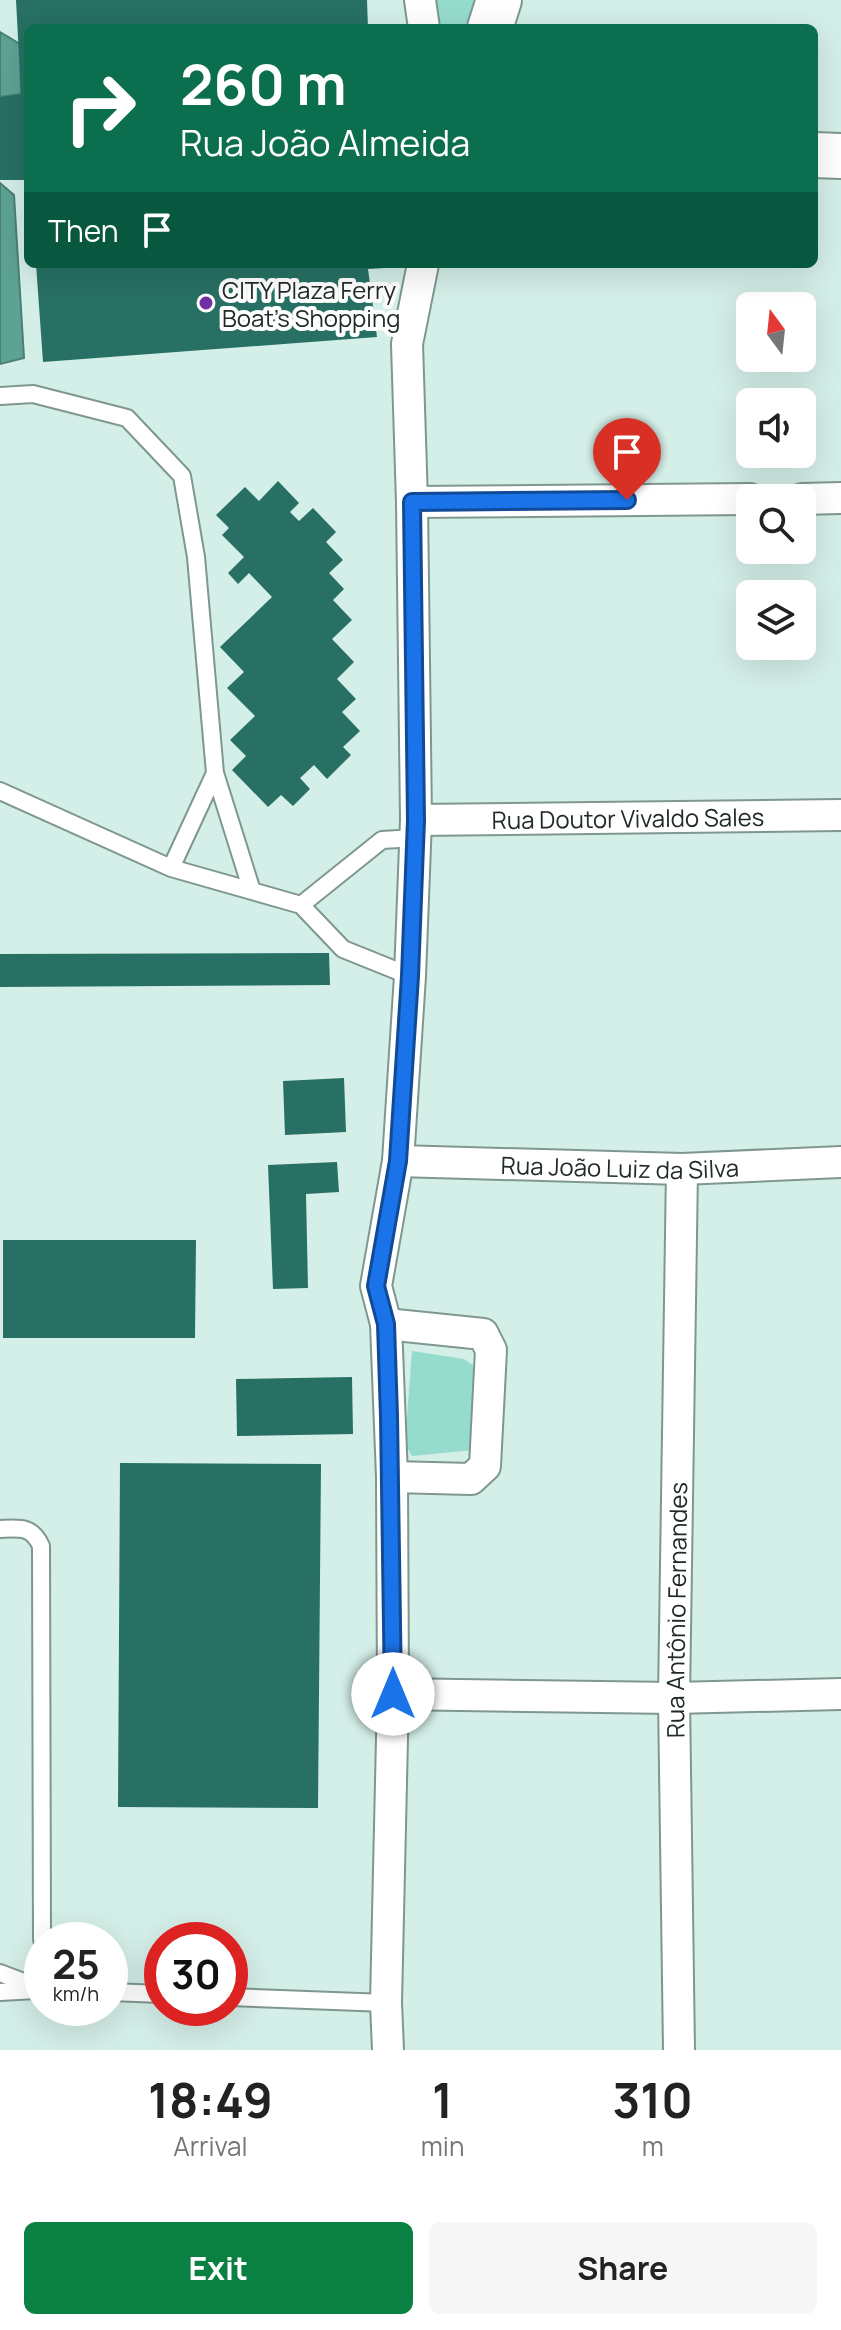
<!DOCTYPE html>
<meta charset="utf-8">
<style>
:root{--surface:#fff;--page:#f6f6f6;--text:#222;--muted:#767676;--accent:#0b8043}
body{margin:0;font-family:Manrope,sans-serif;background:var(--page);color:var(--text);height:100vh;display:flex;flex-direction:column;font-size:30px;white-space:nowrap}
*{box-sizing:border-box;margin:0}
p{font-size:26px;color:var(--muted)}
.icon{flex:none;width:44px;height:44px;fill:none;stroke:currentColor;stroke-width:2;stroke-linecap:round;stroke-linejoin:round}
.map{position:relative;height:2050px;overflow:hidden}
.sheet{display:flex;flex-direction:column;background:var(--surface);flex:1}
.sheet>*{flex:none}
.guide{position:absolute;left:24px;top:24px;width:794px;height:244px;border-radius:12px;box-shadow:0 8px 32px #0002;background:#0b6e4f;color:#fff;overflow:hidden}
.needle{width:52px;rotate:345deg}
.tools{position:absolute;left:736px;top:292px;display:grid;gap:16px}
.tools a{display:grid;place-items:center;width:80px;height:80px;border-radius:12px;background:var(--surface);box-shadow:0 8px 32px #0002;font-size:40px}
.speed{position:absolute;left:24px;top:1922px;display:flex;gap:16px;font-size:40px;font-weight:700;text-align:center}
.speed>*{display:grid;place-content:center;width:104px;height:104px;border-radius:50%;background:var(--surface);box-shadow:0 8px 32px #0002;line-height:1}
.speed small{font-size:20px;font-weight:400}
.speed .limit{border:12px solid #d22;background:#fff;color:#111}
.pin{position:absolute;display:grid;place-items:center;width:68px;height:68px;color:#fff;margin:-82px -34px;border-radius:50% 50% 50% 0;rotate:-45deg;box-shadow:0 0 8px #0007}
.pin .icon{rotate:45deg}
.me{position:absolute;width:88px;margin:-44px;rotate:0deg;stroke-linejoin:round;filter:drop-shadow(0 0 6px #0008)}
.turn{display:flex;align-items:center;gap:28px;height:168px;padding:0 24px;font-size:36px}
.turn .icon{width:104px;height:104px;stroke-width:2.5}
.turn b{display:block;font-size:56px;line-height:68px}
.then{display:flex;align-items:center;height:76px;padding:0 24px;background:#0003;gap:16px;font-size:30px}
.eta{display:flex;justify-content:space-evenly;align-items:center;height:136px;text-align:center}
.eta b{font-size:48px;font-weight:700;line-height:56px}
.action{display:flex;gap:16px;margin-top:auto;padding:16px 24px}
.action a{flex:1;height:92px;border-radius:12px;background:var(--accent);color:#fff;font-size:32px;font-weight:700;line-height:92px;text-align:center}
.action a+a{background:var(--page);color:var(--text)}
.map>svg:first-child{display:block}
</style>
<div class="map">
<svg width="841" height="2050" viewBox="0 0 841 2050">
<rect width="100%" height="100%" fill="#d4eee8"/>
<path fill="#96dccd" d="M432,0H476L468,28H435Z
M412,1351L464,1359L479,1369L474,1450L412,1456L405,1444Z"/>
<path fill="#5da394" stroke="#4b7f74" stroke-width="2" d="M0,32L20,44L21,94L0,97Z
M0,183L14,195L24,358L0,364Z"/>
<path fill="#277063" d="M16,0H367L368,28H28V180H0V97L21,94Z
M36,264H385V268L368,269L377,337L43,362Z
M278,481L299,503L290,512L299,521L313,508L336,532L326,542L343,560L329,573L344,589L333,600L352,620L332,639L354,662L337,679L356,699L342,712L360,731L343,747L351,755L327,779L314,765L300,778L310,789L293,806L281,795L268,807L232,770L246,756L230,740L255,716L227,688L244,672L220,647L272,597L249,573L238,584L228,573L244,557L222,535L229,528L216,515L245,487L259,501Z
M329,953L330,985L0,987V954Z
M344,1078L346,1132L285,1135L283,1081Z
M337,1162L339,1192L306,1194L308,1288L273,1289L268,1165Z
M3,1240H196L195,1338H3Z
M352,1377L353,1434L237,1436L236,1379Z
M120,1463L321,1464L318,1808L118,1807Z"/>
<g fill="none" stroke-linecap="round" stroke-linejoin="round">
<g stroke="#7f9791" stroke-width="20">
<path id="lane" d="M0,396L33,394L127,418L182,476L196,557L215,773L171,868
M215,773L252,891
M0,791L171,868L301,905L382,840L415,838
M301,905L343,949L410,976
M0,1529C20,1528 32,1526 41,1546L42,1940
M0,1973L42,1989
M0,1992L36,1990
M110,1992L162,1994
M230,1997L386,2003"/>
</g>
<g stroke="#7f9791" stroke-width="34">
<g id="street">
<path d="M420,0L424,28"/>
<path d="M802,499L841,498"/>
<path d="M412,502L750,499"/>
<path id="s1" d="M416,820L841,815"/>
<path id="s2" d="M398,1161L682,1169L841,1162"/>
<path d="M386,1324L483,1334L491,1350L485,1466L471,1479L392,1477"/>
<path d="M393,1694L674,1698L841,1694"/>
<path d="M388,2050L386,2003L393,1694L392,1477L386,1324L376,1286L398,1161L410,976L416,820L412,502L407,344L423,264"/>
<path id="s3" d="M679,2050L674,1698L682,1169"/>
</g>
</g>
<g stroke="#7f9791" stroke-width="48">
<path id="secondary" d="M490,28L499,0
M814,155L841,156"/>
</g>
<use href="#lane" stroke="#fff" stroke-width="16"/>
<use href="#street" stroke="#fff" stroke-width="30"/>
<use href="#secondary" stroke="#fff" stroke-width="44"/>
</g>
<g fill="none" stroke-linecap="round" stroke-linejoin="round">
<g stroke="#114b97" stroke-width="20">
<path id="route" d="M393,1694L389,1416L386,1324L376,1286L398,1161L410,976L416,820L412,502L627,500"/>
</g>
<use href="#route" stroke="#1a73e8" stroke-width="14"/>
</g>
<circle fill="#7130a4" stroke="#fff" stroke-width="3" cx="206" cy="303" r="8"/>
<g text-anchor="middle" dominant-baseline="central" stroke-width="8" stroke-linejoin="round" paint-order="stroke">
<g font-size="24" fill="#202a28" stroke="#fff" text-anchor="start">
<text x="222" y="289">CITY Plaza Ferry<tspan x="222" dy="28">Boat's Shopping</tspan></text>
</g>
<g font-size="24" fill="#202a28" stroke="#fff">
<text stroke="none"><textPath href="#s1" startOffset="212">Rua Doutor Vivaldo Sales</textPath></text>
<text stroke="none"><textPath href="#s2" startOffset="222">Rua João Luiz da Silva</textPath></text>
<text stroke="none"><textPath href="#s3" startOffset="440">Rua Antônio Fernandes</textPath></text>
</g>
</g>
</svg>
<div class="tools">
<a><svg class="needle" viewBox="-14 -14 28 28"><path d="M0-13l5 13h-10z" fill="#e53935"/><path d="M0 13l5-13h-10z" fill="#767676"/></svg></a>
<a><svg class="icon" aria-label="sound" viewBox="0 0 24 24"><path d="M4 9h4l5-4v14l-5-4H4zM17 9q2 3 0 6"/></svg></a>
<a><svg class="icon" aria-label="search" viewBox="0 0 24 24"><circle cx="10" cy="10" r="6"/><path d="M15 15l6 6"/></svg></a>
<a><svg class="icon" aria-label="layers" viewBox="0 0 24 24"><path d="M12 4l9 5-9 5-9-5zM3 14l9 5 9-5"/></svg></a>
</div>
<div class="speed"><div>25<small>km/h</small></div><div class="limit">30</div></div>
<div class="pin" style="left:627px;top:500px;background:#d93025"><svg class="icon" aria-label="arrive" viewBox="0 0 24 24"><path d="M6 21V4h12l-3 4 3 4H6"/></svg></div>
<svg class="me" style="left:393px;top:1694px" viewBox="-20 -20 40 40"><circle r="19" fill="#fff"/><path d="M0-13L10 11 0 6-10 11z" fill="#1a73e8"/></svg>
<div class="guide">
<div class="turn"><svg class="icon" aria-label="right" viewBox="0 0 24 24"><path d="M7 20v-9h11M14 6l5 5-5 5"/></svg><div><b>260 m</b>Rua João Almeida</div></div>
<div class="then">Then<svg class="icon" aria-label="arrive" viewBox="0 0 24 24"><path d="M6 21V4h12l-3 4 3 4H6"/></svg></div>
</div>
</div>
<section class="sheet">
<div class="eta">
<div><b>18:49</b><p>Arrival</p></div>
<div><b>1</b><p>min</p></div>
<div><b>310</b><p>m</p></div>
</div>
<div class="action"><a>Exit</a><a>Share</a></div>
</section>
